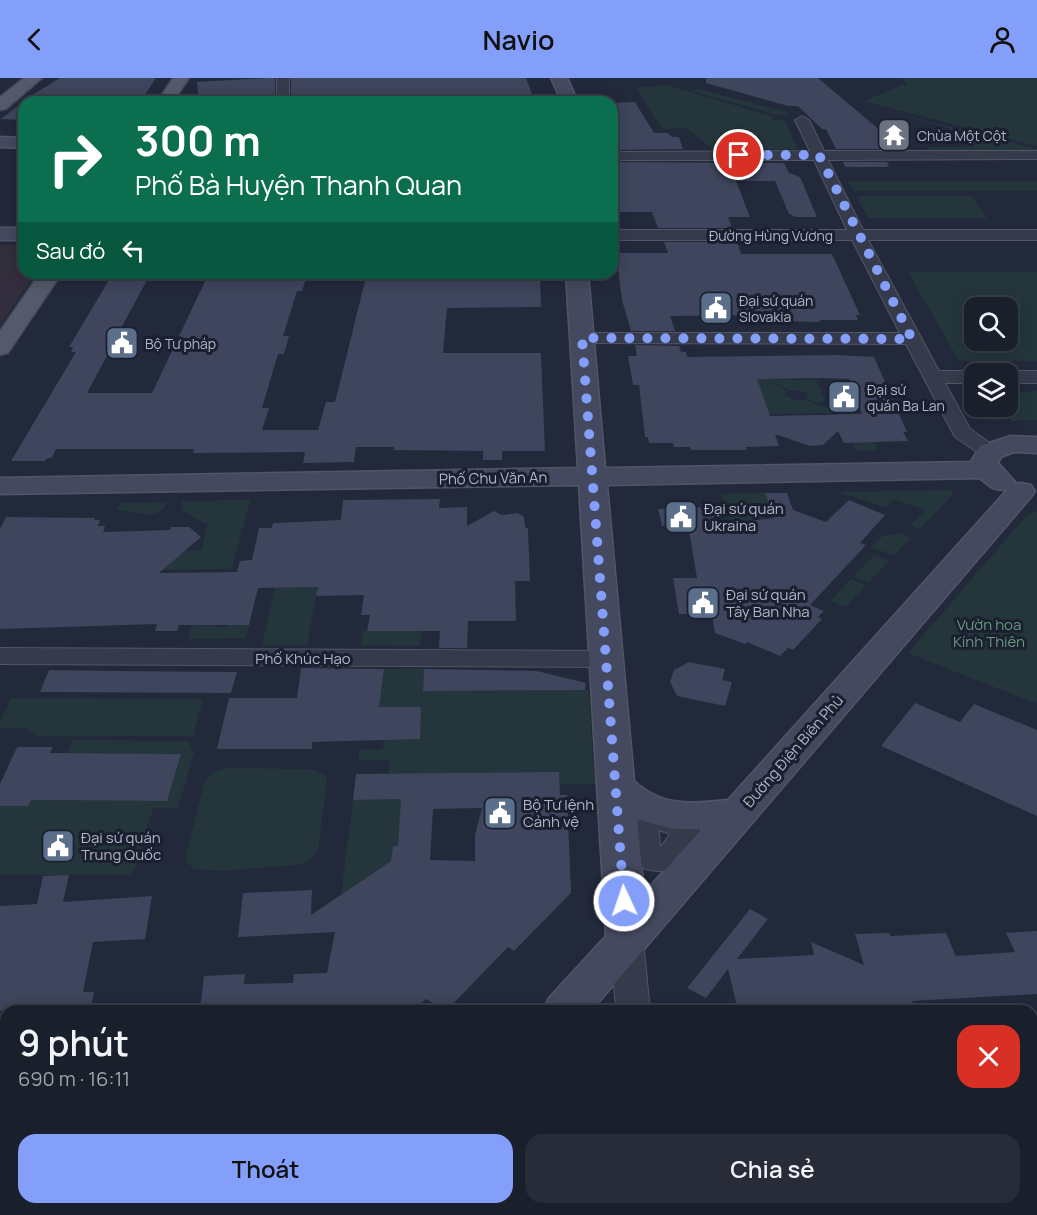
<!DOCTYPE html>
<html lang="vi">
<meta charset="utf-8">
<style>
:root{--surface:#1a1f2c;--page:#272c38;--text:#f1f3f6;--muted:#9fa2a9;--line:#383d48;--accent:#849ff9}
body{margin:0;font-family:Manrope,sans-serif;background:var(--page);color:var(--text);height:100vh;display:flex;flex-direction:column;font-size:22px;white-space:nowrap}
*{box-sizing:border-box;margin:0}
p{font-size:20px;color:var(--muted)}
.icon{flex:none;width:33px;height:33px;fill:none;stroke:currentColor;stroke-width:2;stroke-linecap:round;stroke-linejoin:round}
.map{position:relative;flex:1;overflow:hidden}
.sheet{position:absolute;left:0px;top:927px;width:1038px;height:210px;display:flex;flex-direction:column;background:var(--surface);border-radius:18px 18px 0 0;box-shadow:0 3px 15px #0003,0 0 0 2px var(--line)}
.sheet>*{flex:none}
.top-card{position:absolute;left:18px;top:18px;width:600px;height:183px;border-radius:18px;box-shadow:0 3px 15px #0003,0 0 0 2px var(--line);background:#0b6e4f;color:#fff;overflow:hidden}
.fabs{position:absolute;left:964px;top:219px;display:grid;gap:12px}
.fabs a{display:grid;place-items:center;width:54px;height:54px;border-radius:12px;background:var(--surface);box-shadow:0 3px 15px #0003,0 0 0 2px var(--line);font-size:30px}
.pin{position:absolute;display:grid;place-items:center;width:51px;height:51px;color:#fff;margin:-26px;border:3px solid #fff;border-radius:50%;box-shadow:0 2px 6px #0007}
.me{position:absolute;width:66px;margin:-33px;rotate:357deg;stroke-linejoin:round;filter:drop-shadow(0 0 4px #0008)}
.turn{display:flex;align-items:center;gap:21px;height:126px;padding:0 18px;font-size:27px}
.turn .icon{width:78px;height:78px;stroke-width:2.5}
.turn b{display:block;font-size:42px;line-height:51px}
.then{display:flex;align-items:center;height:57px;padding:0 18px;background:#0003;gap:12px;font-size:22px}
.round{display:grid;place-items:center;flex:none;width:63px;height:63px;border-radius:18px;background:var(--page)}
.head{display:flex;align-items:center;justify-content:space-between;height:102px;padding:0 18px}
h1{font-size:36px;font-weight:600;line-height:45px}
.action{display:flex;gap:12px;margin-top:auto;padding:12px 18px}
.action a{flex:1;height:69px;border-radius:18px;background:var(--accent);color:#111;font-size:24px;font-weight:600;line-height:69px;text-align:center}
.action a+a{background:var(--page);color:var(--text)}
header{display:flex;justify-content:space-between;align-items:center;height:78px;padding:0 18px;background:var(--accent);color:#111;font-size:27px;font-weight:600}
.map>svg:first-child{display:block}
</style>
<header><svg class="icon" aria-label="back" viewBox="0 0 24 24"><path d="M15 5l-7 7 7 7"/></svg>Navio<svg class="icon" aria-label="person" viewBox="0 0 24 24"><circle cx="12" cy="8" r="4"/><path d="M4 21q1-7 8-7t8 7"/></svg></header>
<div class="map">
<svg width="1037" height="1137" viewBox="0 0 1037 1137">
<rect width="100%" height="100%" fill="#22293b"/>
<path fill="#322e3d" d="M0,167H24V195H36L0,247Z"/>
<path fill="#24363c" fill-rule="evenodd" d="M894,0H1037V68L863,23L899,9L898,7H907L903,1Z
M658,7H667L771,38L773,42H784L798,71H711C704,62 695,59 687,50L662,51L636,9H658Z
M698,11L786,34L787,37H777L692,13Z
M896,35L1037,71V74H931L928,69H963L969,65L960,54Z
M848,103H1037V113H854Z
M856,118H972L987,140H868Z
M908,194H1037V283H959ZM975,230H1008V262H975Z
M750,290L776,294L779,301L783,302H816L825,321L822,326L806,321L808,318L803,313L790,312L767,302L787,313L785,317L794,322H804L828,330L852,331C859,347 872,357 878,372L856,373L837,335L764,336Z
M1037,313V342L1011,343L1014,314Z
M963,314H975V328L1001,329V343L978,341Z
M951,412L954,415L920,451L911,448L925,432L894,421L886,429L838,414Z
M765,415L772,435L763,441L730,444L721,416Z
M250,422L232,491L93,493L164,473L202,472L207,447L182,432V423Z
M168,424C156,445 136,433 117,432L120,425Z
M1037,433V626L908,575L1013,453L1028,437Z
M899,455L911,460L894,477L870,469L883,458Z
M874,477L889,483L869,504L853,499Z
M428,488L420,568L361,567L363,553H414Z
M321,490L307,567H262L275,510Z
M851,501L866,507L846,529L830,523Z
M192,547L227,549L228,547H249L245,560L188,561Z
M384,591H424L423,613L588,612L595,706L403,708L398,768H393L392,782L341,817L353,722L386,721L390,682H358L359,672L383,671L385,644L371,643L381,609Z
M11,620L203,621L193,658H37L25,650H0V644Z
M72,662L188,663L194,674L178,730H153L134,792L130,797H0V728H27L31,722L167,723L181,676L67,675Z
M230,690L310,691L324,696L327,701L318,771C312,781 307,785 294,787L224,793L194,791L188,785L186,777L205,703C212,694 219,691 230,690Z
M1037,1062V1137H427L432,1131H1032V1063Z
M6,1122V1131H307L309,1137H0V1123Z"/>
<path fill="#3e455c" fill-rule="evenodd" d="M60,0H156L140,24H24V42L1,41L29,19Z
M266,0H275V24H199L197,4Z
M291,0H526L535,24H291Z
M706,0H818L882,54L899,56L898,71H836L826,51H822L798,28H788L706,5Z
M635,24L654,55H668L672,59H679L683,71L612,72V25Z
M612,84L784,85L789,95L800,99L817,139H796L789,136L775,103H736L750,139H728L732,150H658L652,134H617L615,121H612Z
M843,84H898H887L889,89H845Z
M664,164H737L741,176H832L860,237H856L858,242H819L820,244L780,243L764,240L763,237L670,238L675,253H631L622,222L616,175H668Z
M209,195H308L302,213H297L283,258H289L284,276H278L262,330H269L262,352H318L326,324H335L367,195H540L541,229L447,230L443,275H541L545,373H502V382H483V373L394,372V369H356L354,384L303,385L305,374L193,375L194,371H56L52,380H47L45,383H11L76,274H71L73,269H69L109,202H147L118,256H135L126,274H109L87,315H152Z
M635,267L679,268L681,274H686L687,279L837,277L874,279L907,354H903L908,363L844,365L838,353L823,367L810,368L775,356L779,368L746,369V372H691L690,369H674L673,365H649L648,359H645L639,307H633L628,278H637ZM823,300L849,301L862,336L770,338L757,301Z
M765,415H787L793,432L826,444L849,422L885,437L860,465L866,467L810,527L824,533L818,539L822,541L793,572L788,570L780,578L747,564L745,566L715,555L712,536H679L673,500H697L689,453L678,454L677,448H662L658,431L711,429L716,447L774,440Z
M440,421L439,430L467,429V448L494,433L502,437L518,435L524,439L525,449L528,451L530,503H515L516,543H468L467,570H439L440,553H367L370,537H361L364,517L316,518L318,509L258,510L249,547H179L177,553H155L157,546L0,551V451L6,439L95,440L94,442H100L98,448H105L103,454L170,452L171,449H189L201,459L159,495L237,494L240,483L252,482L259,450H272L273,445L341,442L343,422Z
M689,584L725,591L722,602L732,604L725,628L677,618L670,604L674,592Z
M301,590L384,591L379,629H421L420,661L312,664V671H217L229,620H297Z
M424,591L537,593L586,605L585,612L423,613Z
M49,592L121,593L237,594L231,615L40,614Z
M915,625L960,644L974,626L1037,652V738L881,668Z
M17,669H53L50,675L181,676L167,723L31,722L28,728H0V706Z
M559,694L560,717H567L571,815L514,873L508,869L446,933L426,921L413,933H200L204,898L245,896L244,906L293,905L294,896L327,895L335,854L238,859L243,815L312,812L311,837L391,783L393,768H398L401,721L353,722L356,696ZM482,730L475,757V783L430,782L433,731Z
M69,797L63,824L152,818L145,861L93,864L83,914H94L90,933H0V828L37,826L43,798Z
M750,831L768,841L737,881L814,877L811,864L864,887L855,856L889,855L891,858L946,855L956,878L1015,874L1006,855L1037,853V916L912,923L916,933H738L728,891L706,920L687,910Z"/>
<g fill="none" stroke-linecap="round" stroke-linejoin="round">
<g stroke="#515666" stroke-width="2">
<path id="street" d="M277,0H289V24H277Z
M569,18L574,19V24L541,23L547,19Z
M802,38L809,42L824,73H1037V81L828,82L863,152H1037V162H868L939,293H975L982,296H975V305H945L970,351L997,370L1000,374L997,378L990,380L983,378L955,359L906,266L582,265L576,264L573,260L576,256L582,255H900L852,162H612V152H847L814,82H612V74L810,73L795,42Z
M1008,293H1037V305H1008V296H1001Z
M0,570L607,573L616,575L620,581L616,587L607,589L0,586Z
M647,728L694,741L701,753C695,765 690,780 678,789C673,792 666,793 660,793C633,793 630,777 629,755C629,746 628,741 633,733ZM659,752L670,756L660,770Z
M627,849L638,853L643,862L650,933H616L611,862L616,853Z
M0,1082H6V1116H0Z"/>
</g>
<g stroke="#515666" stroke-width="3">
<path id="secondary" d="M551,0H567L578,24H562Z
M0,59L24,60V70L0,69Z
M0,150H24V162H0Z
M566,195H588L605,390L971,384L980,368L1011,358L1037,359V375L1014,374L1001,379L998,385L1015,404L1013,406L1021,405L1031,407L1035,413L1031,419L591,933H543L549,920L606,858L579,407L0,416V400L578,390ZM980,400C989,408 995,414 1008,411L728,722C692,726 662,729 634,703L607,407ZM637,741L673,751H702L644,815Z
M1032,975H1037V1015H1032Z
M1032,1020H1037V1062H1032Z
M0,1028H6V1070H0Z
M306,1131H356L358,1137H308Z
M363,1131H415L412,1137H360Z"/>
</g>
<g stroke="#3f4454" stroke-width="3">
<path id="primary" d="M24,0H42L6,31L0,32V19Z
M173,0H189L173,24H157Z
M40,195H62L8,275L0,277V253Z"/>
</g>
<use href="#street" fill="#363b4c" fill-rule="evenodd"/>
<use href="#secondary" fill="#44495f" fill-rule="evenodd"/>
<use href="#primary" fill="#545a6c" fill-rule="evenodd"/>
</g>
<g fill="none" stroke-linecap="round" stroke-linejoin="round">
<path stroke="#849ff9" stroke-width="10" stroke-dasharray="0 18" d="M624,823L582,260L912,261L819,77H739"/>
</g>
<defs>
<g id="temple-square" transform="scale(1.725)"><rect x="-9" y="-9" width="18" height="18" rx="4" fill="#6b7280" stroke="#1b2030"/><path d="M0-6L5-2H3V0L6.5 2.5H4V6H1.5V3h-3V6H-4V2.5H-6.5L-3 0V-2H-5Z" fill="#fff"/></g>
<g id="civic-square" transform="scale(1.725)"><rect x="-9" y="-9" width="18" height="18" rx="4" fill="#5c6f8a" stroke="#1b2030"/><path d="M-.6-6.5H3V-4.5H.6V-3L4-1V1h2V6H-6V1h2V-1L-.6-3ZM-1.2 2.5V6h2.4V2.5Z" fill="#fff"/></g>
</defs>
<g fill-rule="evenodd">
<use href="#temple-square" x="894" y="57"/>
<use href="#civic-square" x="716" y="230"/>
<use href="#civic-square" x="122" y="265"/>
<use href="#civic-square" x="844" y="319"/>
<use href="#civic-square" x="681" y="439"/>
<use href="#civic-square" x="703" y="525"/>
<use href="#civic-square" x="500" y="735"/>
<use href="#civic-square" x="58" y="768"/>
</g>
<g text-anchor="middle" dominant-baseline="central" stroke-width="6" stroke-linejoin="round" paint-order="stroke">
<g font-size="14" fill="#b1b6c7" stroke="#1b2030" text-anchor="start">
<text x="917" y="57">Chùa Một Cột</text>
<text x="739" y="222">Đại sứ quán<tspan x="739" dy="16">Slovakia</tspan></text>
<text x="145" y="265">Bộ Tư pháp</text>
<text x="867" y="311">Đại sứ<tspan x="867" dy="16">quán Ba Lan</tspan></text>
</g>
<g font-size="14" fill="#b1b6c7" stroke="#1b2030">
<text x="771" y="157">Đường Hùng Vương</text>
</g>
<g font-size="15" fill="#b1b6c7" stroke="#1b2030">
<text transform="translate(493 400) rotate(-1)">Phố Chu Văn An</text>
<text x="303" y="580">Phố Khúc Hạo</text>
<text transform="translate(793 673) rotate(-49)">Đường Điện Biên Phủ</text>
</g>
<g font-size="15" fill="#b1b6c7" stroke="#1b2030" text-anchor="start">
<text x="704" y="430">Đại sứ quán<tspan x="704" dy="17">Ukraina</tspan></text>
<text x="726" y="516">Đại sứ quán<tspan x="726" dy="17">Tây Ban Nha</tspan></text>
<text x="523" y="726">Bộ Tư lệnh<tspan x="523" dy="17">Cảnh vệ</tspan></text>
<text x="81" y="759">Đại sứ quán<tspan x="81" dy="17">Trung Quốc</tspan></text>
</g>
<g font-size="15" fill="#68997b" stroke="#1b2030">
<text x="989" y="546">Vườn hoa<tspan x="989" dy="17">Kính Thiên</tspan></text>
</g>
</g>
</svg>
<div class="fabs">
<a><svg class="icon" aria-label="search" viewBox="0 0 24 24"><circle cx="10" cy="10" r="6"/><path d="M15 15l6 6"/></svg></a>
<a><svg class="icon" aria-label="layers" viewBox="0 0 24 24"><path d="M12 4l9 5-9 5-9-5zM3 14l9 5 9-5"/></svg></a>
</div>
<div class="pin" style="left:739px;top:77px;background:#d93025"><svg class="icon" aria-label="arrive" viewBox="0 0 24 24"><path d="M6 21V4h12l-3 4 3 4H6"/></svg></div>
<svg class="me" style="left:624px;top:823px" viewBox="-20 -20 40 40"><circle r="17" fill="#849ff9" stroke="#fff" stroke-width="3"/><path d="M0-11L8 9 0 5-8 9z" fill="#fff"/></svg>
<div class="top-card">
<div class="turn"><svg class="icon" aria-label="right" viewBox="0 0 24 24"><path d="M7 20v-9h11M14 6l5 5-5 5"/></svg><div><b>300 m</b>Phố Bà Huyện Thanh Quan</div></div>
<div class="then">Sau đó<svg class="icon" aria-label="left" viewBox="0 0 24 24"><path d="M17 20v-9H6M10 6l-5 5 5 5"/></svg></div>
</div>
<section class="sheet">
<div class="head"><div><h1>9 phút</h1><p>690 m · 16:11</p></div><a class="round" style="background:#d93025;color:#fff"><svg class="icon" aria-label="close" viewBox="0 0 24 24"><path d="M6 6l12 12M18 6L6 18"/></svg></a></div>
<div class="action"><a>Thoát</a><a>Chia sẻ</a></div>
</section>
</div>
